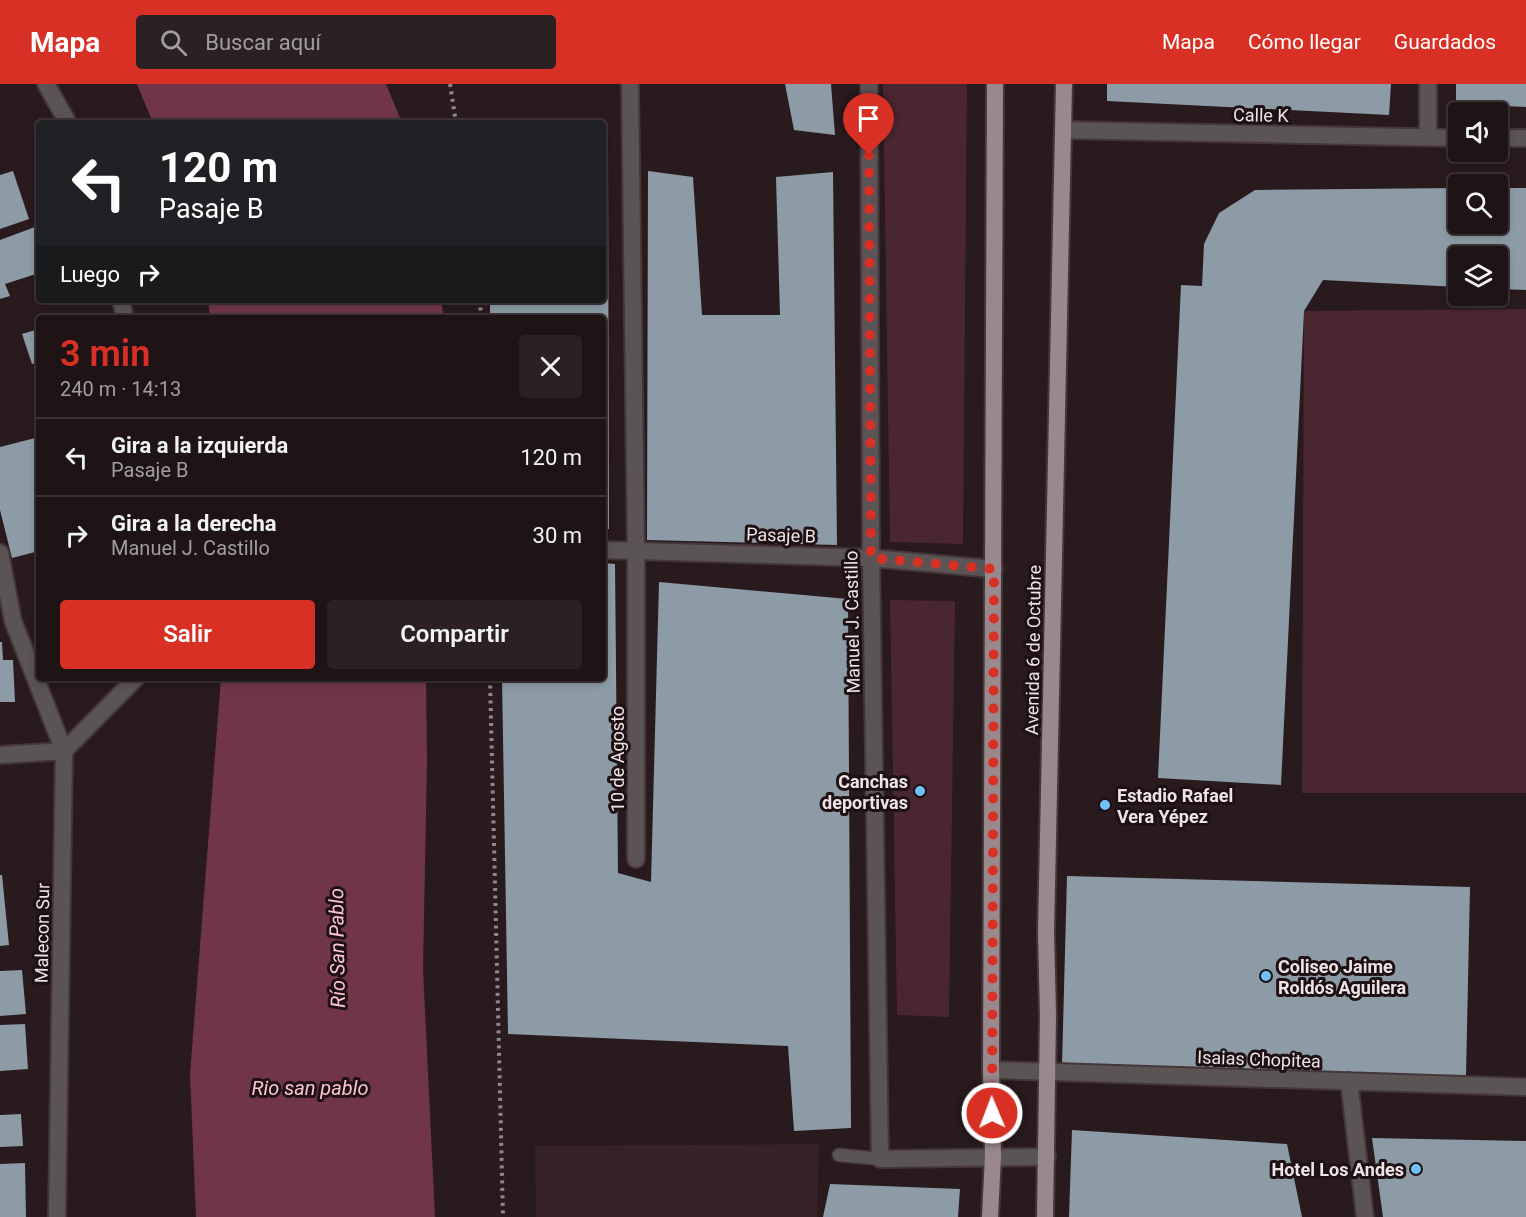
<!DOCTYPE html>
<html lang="es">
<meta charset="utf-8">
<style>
:root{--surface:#1e1416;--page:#2b2123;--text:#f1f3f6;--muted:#a19ea1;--line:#3c3335;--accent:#d93025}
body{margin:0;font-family:Roboto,sans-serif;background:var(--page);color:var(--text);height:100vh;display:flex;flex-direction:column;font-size:22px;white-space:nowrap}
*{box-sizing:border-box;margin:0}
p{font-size:20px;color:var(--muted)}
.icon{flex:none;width:33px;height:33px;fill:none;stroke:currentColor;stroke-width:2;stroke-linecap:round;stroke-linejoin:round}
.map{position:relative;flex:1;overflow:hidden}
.panel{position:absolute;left:36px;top:231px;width:570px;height:366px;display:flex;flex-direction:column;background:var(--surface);border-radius:6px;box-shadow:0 3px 9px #0003,0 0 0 2px var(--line)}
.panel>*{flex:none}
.guide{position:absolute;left:36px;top:36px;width:570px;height:183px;border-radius:6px;box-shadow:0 3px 9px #0003,0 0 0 2px var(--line);background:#202124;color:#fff;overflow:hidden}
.buttons{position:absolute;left:1448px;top:18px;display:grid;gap:12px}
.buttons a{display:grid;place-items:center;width:60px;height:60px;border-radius:6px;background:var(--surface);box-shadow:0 3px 9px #0003,0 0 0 2px var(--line);font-size:30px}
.pin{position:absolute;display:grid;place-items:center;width:51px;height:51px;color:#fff;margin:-62px -26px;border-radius:50% 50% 50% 0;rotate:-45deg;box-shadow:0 0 6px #0007}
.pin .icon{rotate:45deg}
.me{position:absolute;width:66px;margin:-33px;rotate:359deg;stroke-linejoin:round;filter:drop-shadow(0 0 4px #0008)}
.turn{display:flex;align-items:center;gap:21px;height:126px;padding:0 24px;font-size:27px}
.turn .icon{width:78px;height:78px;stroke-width:2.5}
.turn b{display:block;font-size:42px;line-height:51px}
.then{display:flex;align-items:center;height:57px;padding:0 24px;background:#0003;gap:12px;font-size:22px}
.round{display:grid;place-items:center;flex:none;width:63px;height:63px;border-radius:6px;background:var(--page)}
.overview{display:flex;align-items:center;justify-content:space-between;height:102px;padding:0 24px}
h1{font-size:36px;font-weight:600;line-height:45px;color:var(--accent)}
.action{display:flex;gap:12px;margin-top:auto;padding:12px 24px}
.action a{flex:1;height:69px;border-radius:6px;background:var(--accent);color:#fff;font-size:24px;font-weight:600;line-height:69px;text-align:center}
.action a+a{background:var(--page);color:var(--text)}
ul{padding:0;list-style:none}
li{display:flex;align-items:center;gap:18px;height:78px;padding:0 24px;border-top:2px solid var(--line)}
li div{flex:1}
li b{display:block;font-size:22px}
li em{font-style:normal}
header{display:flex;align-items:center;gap:36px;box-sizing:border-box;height:84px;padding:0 30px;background:var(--accent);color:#fff}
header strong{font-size:28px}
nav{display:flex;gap:33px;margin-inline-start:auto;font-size:21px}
.search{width:420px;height:54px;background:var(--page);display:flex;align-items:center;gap:15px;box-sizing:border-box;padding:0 21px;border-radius:6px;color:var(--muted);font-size:22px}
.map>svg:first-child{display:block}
</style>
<header>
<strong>Mapa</strong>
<div class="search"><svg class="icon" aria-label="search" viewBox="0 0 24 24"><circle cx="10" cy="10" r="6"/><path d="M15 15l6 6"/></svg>Buscar aquí</div>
<nav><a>Mapa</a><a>Cómo llegar</a><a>Guardados</a></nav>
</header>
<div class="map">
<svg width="1526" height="1133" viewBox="0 0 1526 1133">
<rect width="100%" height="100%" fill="#281a1d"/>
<path fill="#362228" d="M819,1060L817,1133H536L535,1062Z"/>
<path fill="#4a2631" d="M883,0H967L963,460L890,458Z
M1526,225V709H1302L1304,227Z
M890,516L955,517L949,933L897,931Z"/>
<path fill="#703648" d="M137,0H386L402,39H153Z
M208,216H441L444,234H210Z
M221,594H426L427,677L423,886L435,1133H196L190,990Z"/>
<path fill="#8c9ba5" d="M785,0H831L835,51L794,46Z
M1107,0H1391L1389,31L1107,17Z
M1456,0H1526V23L1456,20Z
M603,67H608L609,445H603V234H490V216H603Z
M13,87L29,135L0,145V91Z
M648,87L693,93L702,231H780L776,93L833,88L837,461L647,456Z
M1458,104V140H1497V104H1526V206L1497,205V172H1458V203L1323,196L1304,227L1281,701L1158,694L1181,201L1202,202L1204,160L1219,129L1255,106Z
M35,143L39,154V189L5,200L10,212L0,215V156Z
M39,245V278L32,280L22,250Z
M39,353V467L12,474L0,426V363Z
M603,479L615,480L618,789L651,798L659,498L848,515L851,1044L794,1047L788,962L508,950L502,594H603Z
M0,558H2L3,576H13L15,618H0Z
M0,791H2L9,861L0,862Z
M1067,792L1470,803L1466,992L1062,981Z
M22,886L26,930L0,932V887Z
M25,940L28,985L0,987V941Z
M21,1030L23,1062L0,1063V1031Z
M1072,1046L1287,1060L1302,1133H1069Z
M1372,1054L1526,1057V1133H1383Z
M25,1079L26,1133H0V1080Z
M830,1100L960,1105L958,1133H823Z"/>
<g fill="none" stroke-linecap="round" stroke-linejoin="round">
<g stroke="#443639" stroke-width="15">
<path id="service" d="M839,1071L880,1075"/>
</g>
<g stroke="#443639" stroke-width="20">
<path id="minor" d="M46,0L68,39
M630,0L636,466V775
M869,0L871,474L880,1075L1047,1073
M1063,46L1458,54
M1428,53V0
M1497,54H1526
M121,216L125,234
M603,466L871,474L994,485
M0,469L13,537L64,667L0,671
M991,986L1526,1003
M1349,997L1365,1133
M57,1133L64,667L136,594"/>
</g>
<g stroke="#443639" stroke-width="20">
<path id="primary" d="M990,1133L993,1072L991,986L995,0
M1045,1133L1048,932L1046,848L1064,0"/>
</g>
<path stroke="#938689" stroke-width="4" stroke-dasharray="3 4.5" stroke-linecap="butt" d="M450,0L456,39
M480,216L481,234
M490,594L503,1133"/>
<use href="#service" stroke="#5b5455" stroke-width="12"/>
<use href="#minor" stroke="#5b5455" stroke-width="16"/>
<use href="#primary" stroke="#99898d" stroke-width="16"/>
</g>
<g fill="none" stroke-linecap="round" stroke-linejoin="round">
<path stroke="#d93025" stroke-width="10" stroke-dasharray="0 18" d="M869,71L871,474L994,485L992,1029"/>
</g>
<g fill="#72c1f5" stroke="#1e1114" stroke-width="2">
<circle cx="920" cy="707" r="6"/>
<circle cx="1105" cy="721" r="6"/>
<circle cx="1266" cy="892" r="6"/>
<circle cx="1416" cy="1085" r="6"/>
</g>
<g text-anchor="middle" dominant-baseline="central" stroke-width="6" stroke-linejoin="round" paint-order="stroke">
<g font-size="18" fill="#eee3e6" stroke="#1e1114">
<text transform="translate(1261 31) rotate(1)">Calle K</text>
<text transform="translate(781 451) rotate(2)">Pasaje B</text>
<text transform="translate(852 538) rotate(-91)">Manuel J. Castillo</text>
<text transform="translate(1033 566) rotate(-89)">Avenida 6 de Octubre</text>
<text transform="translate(617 675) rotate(-90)">10 de Agosto</text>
<text transform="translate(42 849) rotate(-89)">Malecon Sur</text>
<text transform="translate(1259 975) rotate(2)">Isaias Chopitea</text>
</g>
<g font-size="18" font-weight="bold" fill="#eee3e6" stroke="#1e1114" text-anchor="end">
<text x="908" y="697">Canchas<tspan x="908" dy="21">deportivas</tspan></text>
<text x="1117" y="711" text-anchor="start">Estadio Rafael<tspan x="1117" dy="21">Vera Yépez</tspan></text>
<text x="1278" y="882" text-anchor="start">Coliseo Jaime<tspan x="1278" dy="21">Roldós Aguilera</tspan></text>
<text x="1404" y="1085">Hotel Los Andes</text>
</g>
<g font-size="20" font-style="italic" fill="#fdc3d2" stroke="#1e1114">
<text transform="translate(337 864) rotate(-91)">Río San Pablo</text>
<text x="310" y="1004">Rio san pablo</text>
</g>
</g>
</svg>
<div class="buttons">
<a><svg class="icon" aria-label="sound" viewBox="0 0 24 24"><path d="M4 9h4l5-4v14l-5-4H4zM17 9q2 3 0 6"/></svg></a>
<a><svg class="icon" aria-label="search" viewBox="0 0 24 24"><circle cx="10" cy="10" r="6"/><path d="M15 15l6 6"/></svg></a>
<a><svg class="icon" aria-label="layers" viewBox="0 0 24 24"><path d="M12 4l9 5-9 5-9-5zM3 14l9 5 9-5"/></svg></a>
</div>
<div class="pin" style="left:869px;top:71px;background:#d93025"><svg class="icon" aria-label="arrive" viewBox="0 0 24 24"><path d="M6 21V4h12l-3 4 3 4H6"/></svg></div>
<svg class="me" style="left:992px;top:1029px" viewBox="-20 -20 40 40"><circle r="17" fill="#d93025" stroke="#fff" stroke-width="3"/><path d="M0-11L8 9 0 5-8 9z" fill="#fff"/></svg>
<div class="guide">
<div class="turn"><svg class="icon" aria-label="left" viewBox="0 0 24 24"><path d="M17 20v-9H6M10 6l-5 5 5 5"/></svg><div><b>120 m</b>Pasaje B</div></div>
<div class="then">Luego<svg class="icon" aria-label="right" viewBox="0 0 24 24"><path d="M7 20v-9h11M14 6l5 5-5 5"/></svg></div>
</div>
<section class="panel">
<div class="overview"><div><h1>3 min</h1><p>240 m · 14:13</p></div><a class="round"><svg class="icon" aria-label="close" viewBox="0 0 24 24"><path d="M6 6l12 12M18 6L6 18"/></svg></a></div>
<ul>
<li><svg class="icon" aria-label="left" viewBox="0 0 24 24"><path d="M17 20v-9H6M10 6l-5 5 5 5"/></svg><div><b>Gira a la izquierda</b><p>Pasaje B</p></div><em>120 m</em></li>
<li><svg class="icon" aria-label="right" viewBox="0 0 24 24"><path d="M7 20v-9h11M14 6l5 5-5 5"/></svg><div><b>Gira a la derecha</b><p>Manuel J. Castillo</p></div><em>30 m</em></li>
</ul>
<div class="action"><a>Salir</a><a>Compartir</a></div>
</section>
</div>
